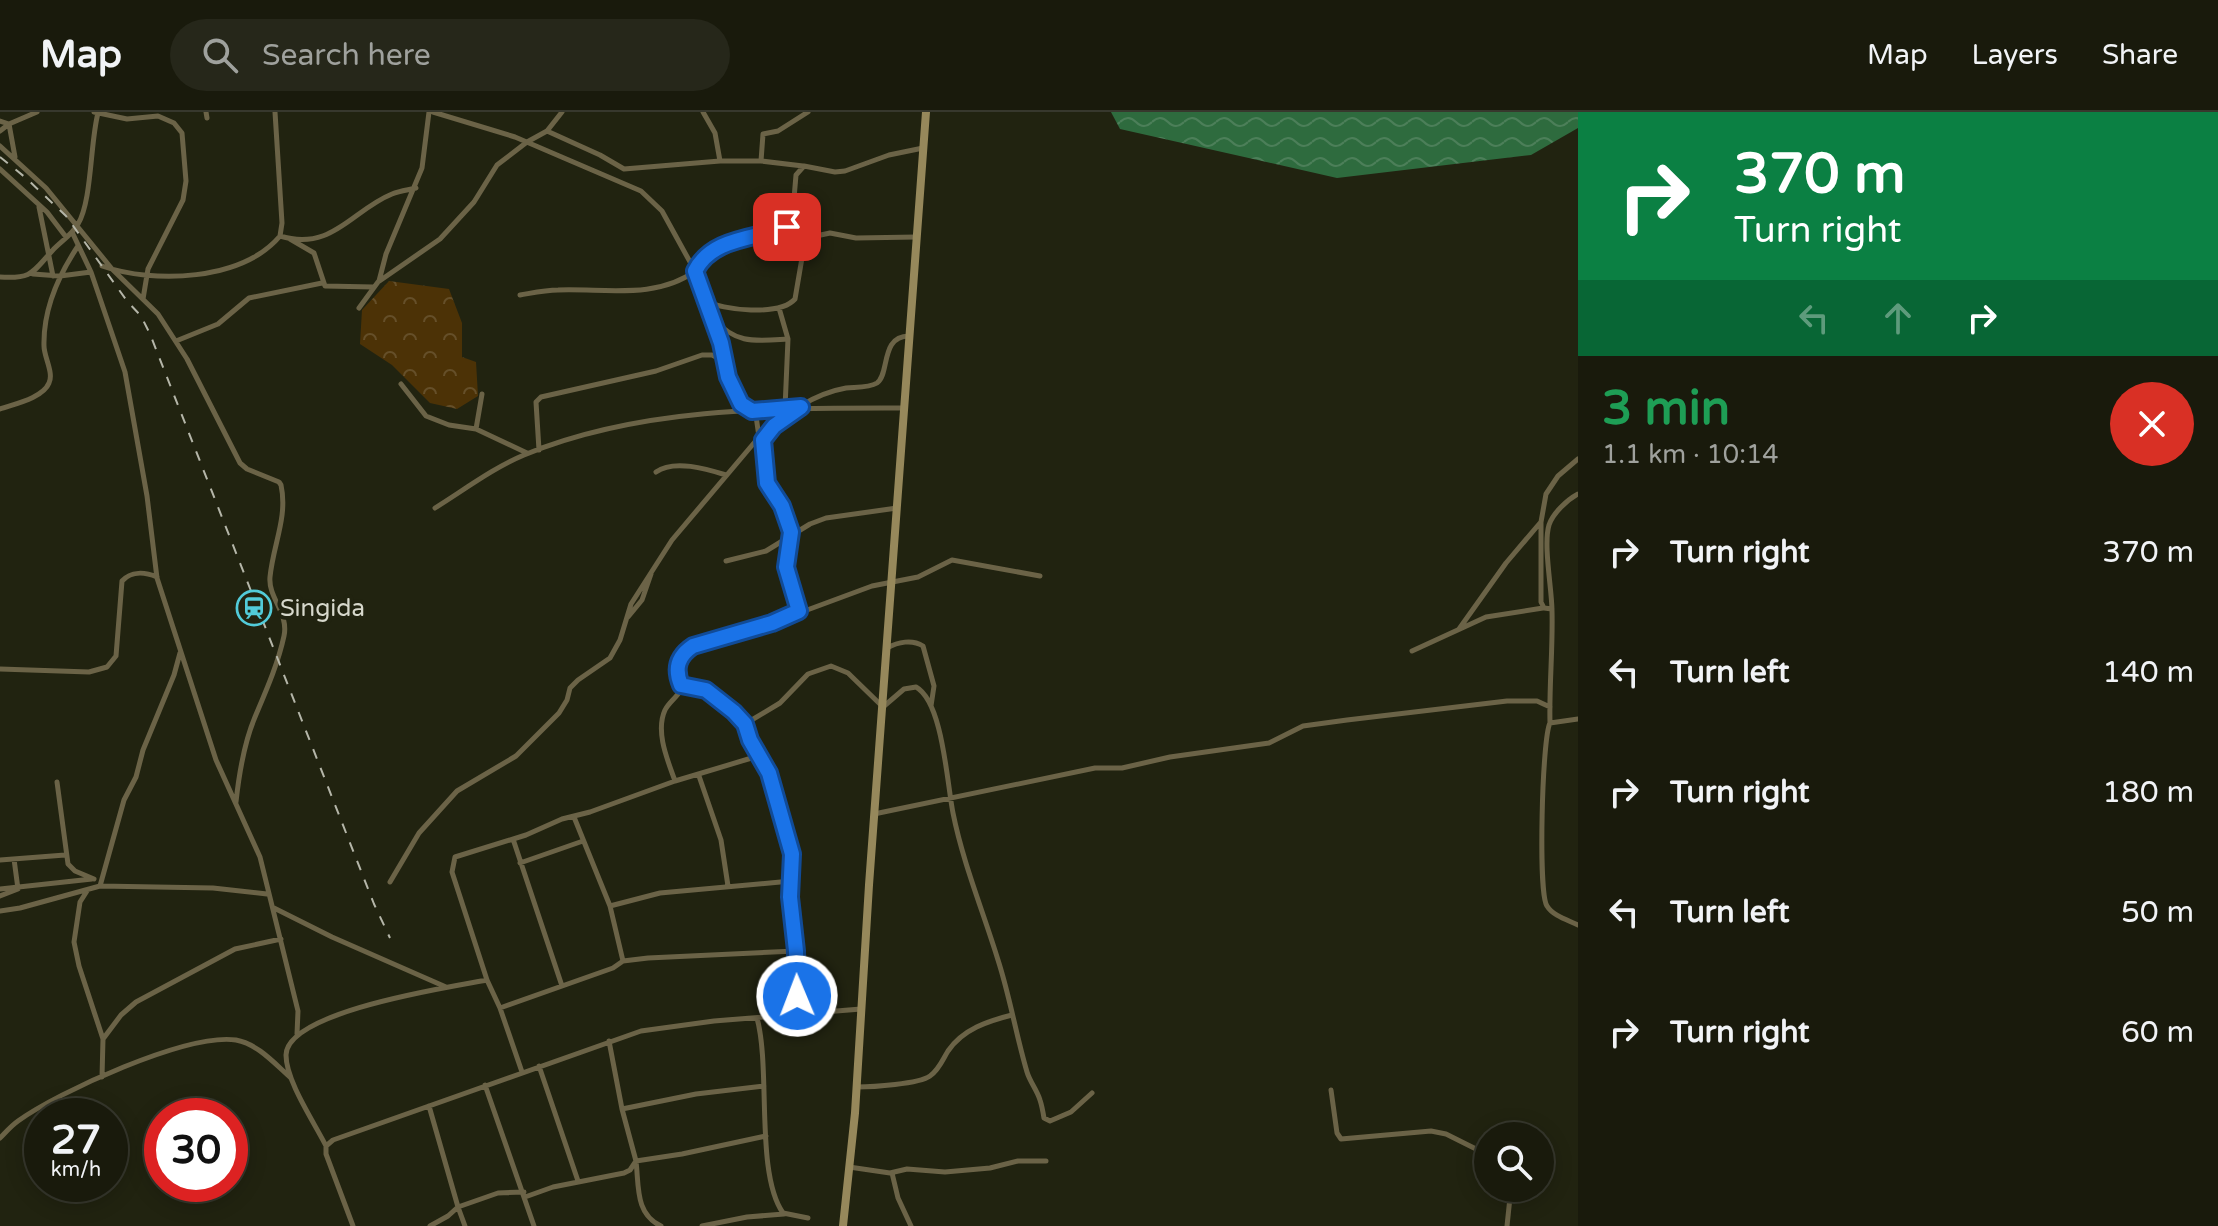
<!DOCTYPE html>
<meta charset="utf-8">
<style>
:root{--surface:#191a0c;--page:#26271a;--text:#f1f3f6;--muted:#9fa19d;--line:#37382d}
body{margin:0;font-family:"Varela Round",sans-serif;background:var(--page);color:var(--text);height:100vh;display:flex;flex-direction:column;font-size:30px;white-space:nowrap}
*{box-sizing:border-box;margin:0}
p{font-size:26px;color:var(--muted)}
.icon{flex:none;width:44px;height:44px;fill:none;stroke:currentColor;stroke-width:2;stroke-linecap:round;stroke-linejoin:round}
.map{position:relative;flex:1;overflow:hidden}
.sheet{display:flex;flex-direction:column;background:var(--surface);width:640px}
.sheet>*{flex:none}
.guide{background:#0b8043;color:#fff;overflow:hidden}
.buttons{position:absolute;left:1474px;top:1010px;display:grid;gap:16px}
.buttons a{display:grid;place-items:center;width:80px;height:80px;border-radius:50%;background:var(--surface);box-shadow:0 4px 20px #0003,0 0 0 2px var(--line);font-size:40px}
.speed{position:absolute;left:24px;top:986px;display:flex;gap:16px;font-size:40px;font-weight:700;text-align:center}
.speed>*{display:grid;place-content:center;width:104px;height:104px;border-radius:50%;background:var(--surface);box-shadow:0 4px 20px #0003,0 0 0 2px var(--line);line-height:1}
.speed small{font-size:20px;font-weight:400}
.speed .limit{border:12px solid #d22;background:#fff;color:#111}
.pin{position:absolute;display:grid;place-items:center;width:68px;height:68px;color:#fff;margin:-34px;border-radius:16px;box-shadow:0 4px 12px #0006}
.me{position:absolute;width:88px;margin:-44px;rotate:359deg;stroke-linejoin:round;filter:drop-shadow(0 0 6px #0008)}
.turn{display:flex;align-items:center;gap:28px;height:168px;padding:0 24px;font-size:36px}
.turn .icon{width:104px;height:104px;stroke-width:2.5}
.turn b{display:block;font-size:56px;line-height:68px}
.lanes{display:flex;align-items:center;height:76px;padding:0 24px;background:#0003;justify-content:center;gap:40px;direction:ltr}
.lanes .off{opacity:.35}
.round{display:grid;place-items:center;flex:none;width:84px;height:84px;border-radius:42px;background:var(--page)}
.overview{display:flex;align-items:center;justify-content:space-between;height:136px;padding:0 24px}
h1{font-size:48px;font-weight:800;line-height:60px;color:#1e9e55}
ul{padding:0;list-style:none}
li{display:flex;align-items:center;gap:24px;height:120px;padding:0 24px}
li div{flex:1}
li b{display:block;font-size:30px}
li em{font-style:normal}
header{display:flex;align-items:center;gap:48px;box-sizing:border-box;height:112px;padding:0 40px;background:var(--surface);border-bottom:2px solid var(--line)}
header strong{font-size:38px}
nav{display:flex;gap:44px;margin-inline-start:auto;font-size:28px}
.search{width:560px;height:72px;background:var(--page);display:flex;align-items:center;gap:20px;box-sizing:border-box;padding:0 28px;border-radius:44px;color:var(--muted);font-size:30px}
main{display:flex;flex:1;min-height:0}
.map>svg:first-child{display:block}
</style>
<header>
<strong>Map</strong>
<div class="search"><svg class="icon" aria-label="search" viewBox="0 0 24 24"><circle cx="10" cy="10" r="6"/><path d="M15 15l6 6"/></svg>Search here</div>
<nav><a>Map</a><a>Layers</a><a>Share</a></nav>
</header>
<main>
<div class="map">
<svg width="1578" height="1114" viewBox="0 0 1578 1114">
<defs>
<pattern id="forest-crowns" width="20" height="18" patternUnits="userSpaceOnUse" patternTransform="scale(2)"><rect width="20" height="18" fill="#4c3206"/><path d="M2 6a3 3 0 1 1 6 0M12 15a3 3 0 1 1 6 0" fill="none" stroke="#654f29"/></pattern>
<pattern id="water-waves" width="16" height="10" patternUnits="userSpaceOnUse" patternTransform="scale(2)"><rect width="16" height="10" fill="#2e6b3e"/><path d="M0 5q4-4 8 0t8 0" fill="none" stroke="#4c7f59"/></pattern>
</defs>
<rect width="100%" height="100%" fill="#212310"/>
<path fill="url(#forest-crowns)" d="M389,169L449,177L462,211V245L476,250L478,284L457,297L430,291L392,253L360,232L362,198Z"/>
<path fill="url(#water-waves)" d="M1111,0H1578V16L1531,43L1337,66L1120,17Z"/>
<g fill="none" stroke-linecap="round" stroke-linejoin="round">
<path stroke="#6b6347" stroke-width="5" d="M94,0L127,7L158,4L174,11L182,21L186,69L183,88L148,157L143,187
M206,0L207,6
M275,0L282,111L280,124
M433,0L515,25L641,79L662,99L695,159C656,188 603,176 558,178C545,178 532,181 520,183
M703,0L715,21L720,49
M0,9L9,12L15,45
M0,19L9,12L37,0
M547,19L562,0
M0,34L46,76L112,157L158,202L187,247L240,351L247,357L279,370L281,373C288,405 273,433 270,465C268,486 289,501 284,524C278,552 266,579 255,605C244,631 239,662 236,690
M761,49L763,22L778,19L808,0
M0,57L47,100L66,125
M39,95L53,164
M72,120L91,160L125,260L147,384L157,466L216,648L260,745L298,899L297,922
M290,127L314,141L325,174L373,175
M102,154C154,172 242,169 280,124C332,140 352,98 392,82C400,79 408,78 416,76
M33,162L60,164L91,160
M0,165C32,167 32,161 52,139C60,130 72,123 78,112C92,89 90,31 98,1
M379,169L386,142L422,56L429,0
M704,188C723,199 780,204 795,187L803,140L816,124L830,121L856,126L916,125
M359,196L378,170L440,127L474,90L497,53L527,30L547,19L600,43L624,57L720,49H761L803,54
M779,196L788,227L785,296
M713,206C736,233 756,229 788,227
M176,229L218,212L249,186L322,171
M401,272L426,304L449,313L476,317L527,341
M0,297C14,292 43,286 49,271C54,261 44,245 44,234C43,197 58,164 78,134
M476,317L482,282
M539,338L536,290L541,285L656,259L702,243H712L724,249
M656,360C674,347 707,357 726,363
M1578,382C1567,388 1553,401 1549,413C1543,433 1552,477 1552,499C1553,537 1549,574 1550,611C1542,626 1538,781 1547,794C1553,804 1568,808 1578,813
M435,396C464,378 493,356 524,343C642,294 780,296 904,296
M726,449L766,439L810,412L826,406L897,396
M1552,497L1544,496L1541,490V410L1546,382L1558,364L1578,347
M799,499L786,455L791,420L782,394L767,371L763,328C780,302 817,281 846,276C856,275 869,276 877,271C890,262 880,224 909,224
M628,505L642,488L651,462
M1459,517L1506,451L1540,411
M887,536C898,530 912,527 923,534L934,574L931,594
M1412,539L1486,505L1543,496
M0,557L89,560L107,555L116,544L122,469C131,459 145,460 157,465
M681,573C705,576 735,591 745,614C750,625 753,634 760,644
M1550,611L1578,607
M745,612L780,591L808,562L831,554L848,561L883,595L904,577L916,575C943,590 947,672 953,701C963,751 983,799 998,848C1010,885 1016,923 1027,960C1030,970 1037,978 1040,988C1042,994 1043,1000 1044,1006L1050,1009L1071,1000L1092,981
M699,664L721,728L728,774
M675,669C668,649 655,620 665,598C669,590 677,585 681,578L677,554L686,539L693,534L772,511L872,474L918,465L952,448L1040,464
M57,670L68,752L75,759L94,767
M874,702L1095,656H1122L1170,645L1269,631L1303,614L1347,608L1507,589H1537L1550,595
M513,727L562,874
M0,748L65,743
M520,751L583,729
M390,770L419,721L457,679L516,644L559,601L567,588L570,576L578,568L610,546L620,528L631,492L672,428L759,325L756,304L737,286L728,265L721,231L695,159C712,125 756,127 787,115L792,110L796,63L804,54L835,60L845,59L889,43L923,36
M100,774L124,688L136,665L143,638L174,563L180,541
M0,777L92,767
M87,779L80,790L74,830L79,854L103,927L102,965
M0,784L18,777L14,747
M610,794L660,781L791,769
M274,796L332,825L446,875
M0,799L20,796L100,774L213,776L267,782
M623,849L648,846L796,839
M500,896L613,856L623,849L610,794L574,705
M757,906C771,957 755,1061 783,1101L808,1106
M103,927L121,903L136,890L235,837L281,827
M539,954L578,1069
M522,960L500,896L487,868L452,760L455,745L526,723L562,707L590,700L675,669L755,645H760L769,661L792,742L790,785L798,864L794,903
M485,973L534,1114
M857,975C872,975 919,972 930,964C939,958 943,947 948,939C963,917 988,909 1012,903
M1331,978L1337,1021L1341,1027L1431,1019L1446,1022L1488,1043
M429,994L458,1095L448,1104L430,1114
M622,997L696,982L764,974
M0,1026C6,1020 11,1014 18,1009C58,980 187,921 236,928C258,932 275,952 291,966
M326,1034C314,1010 286,969 286,943C287,899 451,875 487,868
M849,1055L890,1061L907,1057L945,1060L990,1056L1018,1049H1046
M892,1061L898,1086L911,1114
M525,1085L553,1075L624,1061L630,1058L636,1049L622,997L609,929
M353,1114L326,1042V1034L333,1028L641,919L714,909L861,897
M465,1114L458,1095L498,1081L524,1080
M661,1114C635,1102 639,1074 636,1049L682,1042L766,1024
M702,1114L747,1105L784,1102
M1507,1114L1511,1076"/>
<path stroke="#96885b" stroke-width="8" d="M843,1114L855,1001L869,773L926,0"/>
<path stroke="#b5b6a9" stroke-width="2" stroke-dasharray="10 10" stroke-linecap="butt" d="M0,45L26,66L66,104L127,189L141,204L150,222L374,792L390,826"/>
</g>
<g fill="none" stroke-linecap="round" stroke-linejoin="round">
<g stroke="#114b97" stroke-width="20">
<path id="route" d="M787,115C756,127 712,125 695,159L721,231L728,265L741,292L752,299L801,295L774,314L763,328L767,371L782,394L791,420L786,455L799,499L772,511L693,534C678,544 674,556 681,573L706,578L734,600L745,612L750,628L769,661L792,742L790,785L796,839L797,884"/>
</g>
<use href="#route" stroke="#1a73e8" stroke-width="14"/>
</g>
<defs>
<g id="station-ring" transform="scale(1.8)"><circle r="9.5" fill="#212310" stroke="#52cbd9" stroke-width="1.5"/><path d="M-3-6H3Q5-6 5-4V2Q5 4 3 4L4.5 6H3L1.5 4h-3L-3 6H-4.5L-3 4Q-5 4-5 2V-4Q-5-6-3-6ZM-3.5-4v3h7v-3ZM-3.5 1v1.5H-2V1ZM2 1v1.5H3.5V1Z" fill="#52cbd9"/></g>
</defs>
<g fill-rule="evenodd">
<use href="#station-ring" x="254" y="496"/>
</g>
<g text-anchor="middle" dominant-baseline="central" stroke-width="8" stroke-linejoin="round" paint-order="stroke">
<g font-size="24" fill="#d7d8cc" stroke="#212310" text-anchor="start">
<text x="280" y="496">Singida</text>
</g>
</g>
</svg>
<div class="buttons">
<a><svg class="icon" aria-label="search" viewBox="0 0 24 24"><circle cx="10" cy="10" r="6"/><path d="M15 15l6 6"/></svg></a>
</div>
<div class="speed"><div>27<small>km/h</small></div><div class="limit">30</div></div>
<div class="pin" style="left:787px;top:115px;background:#d93025"><svg class="icon" aria-label="arrive" viewBox="0 0 24 24"><path d="M6 21V4h12l-3 4 3 4H6"/></svg></div>
<svg class="me" style="left:797px;top:884px" viewBox="-20 -20 40 40"><circle r="17" fill="#1a73e8" stroke="#fff" stroke-width="3"/><path d="M0-11L8 9 0 5-8 9z" fill="#fff"/></svg>
</div>
<section class="sheet">
<div class="guide">
<div class="turn"><svg class="icon" aria-label="right" viewBox="0 0 24 24"><path d="M7 20v-9h11M14 6l5 5-5 5"/></svg><div><b>370 m</b>Turn right</div></div>
<div class="lanes"><svg class="icon off" aria-label="left" viewBox="0 0 24 24"><path d="M17 20v-9H6M10 6l-5 5 5 5"/></svg><svg class="icon off" aria-label="ahead" viewBox="0 0 24 24"><path d="M12 20V5M6 11l6-6 6 6"/></svg><svg class="icon" aria-label="right" viewBox="0 0 24 24"><path d="M7 20v-9h11M14 6l5 5-5 5"/></svg></div>
</div>
<div class="overview"><div><h1>3 min</h1><p>1.1 km · 10:14</p></div><a class="round" style="background:#d93025;color:#fff"><svg class="icon" aria-label="close" viewBox="0 0 24 24"><path d="M6 6l12 12M18 6L6 18"/></svg></a></div>
<ul>
<li><svg class="icon" aria-label="right" viewBox="0 0 24 24"><path d="M7 20v-9h11M14 6l5 5-5 5"/></svg><div><b>Turn right</b></div><em>370 m</em></li>
<li><svg class="icon" aria-label="left" viewBox="0 0 24 24"><path d="M17 20v-9H6M10 6l-5 5 5 5"/></svg><div><b>Turn left</b></div><em>140 m</em></li>
<li><svg class="icon" aria-label="right" viewBox="0 0 24 24"><path d="M7 20v-9h11M14 6l5 5-5 5"/></svg><div><b>Turn right</b></div><em>180 m</em></li>
<li><svg class="icon" aria-label="left" viewBox="0 0 24 24"><path d="M17 20v-9H6M10 6l-5 5 5 5"/></svg><div><b>Turn left</b></div><em>50 m</em></li>
<li><svg class="icon" aria-label="right" viewBox="0 0 24 24"><path d="M7 20v-9h11M14 6l5 5-5 5"/></svg><div><b>Turn right</b></div><em>60 m</em></li>
</ul>
</section>
</main>
